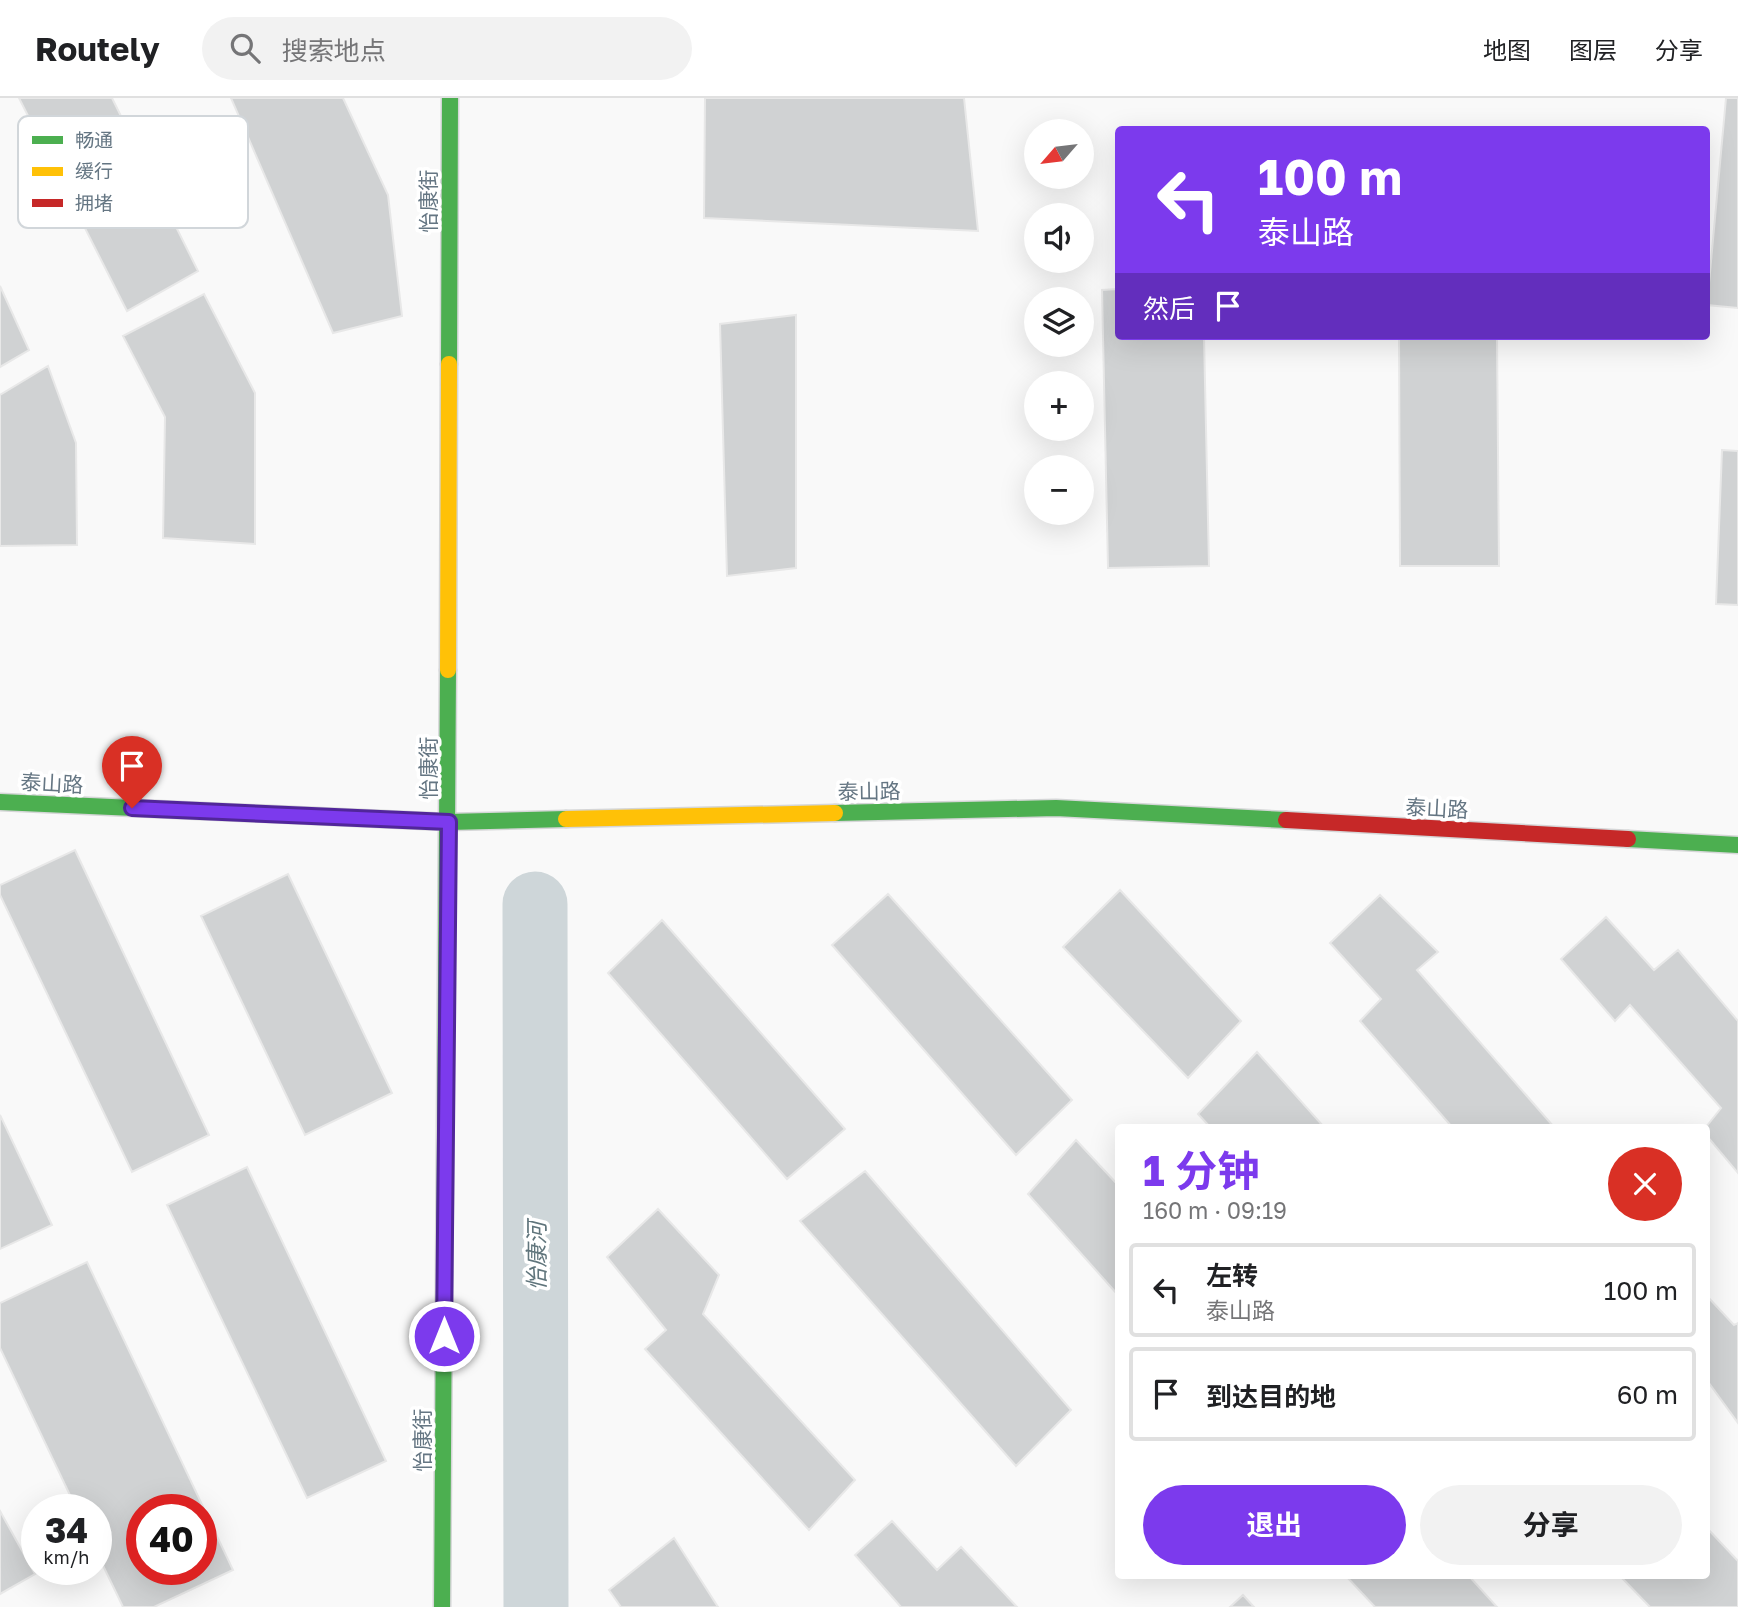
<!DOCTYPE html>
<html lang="zh">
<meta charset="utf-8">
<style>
:root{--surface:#fff;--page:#f2f2f2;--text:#202124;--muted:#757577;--line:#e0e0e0;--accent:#7c3aed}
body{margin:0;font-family:"Golos Text","Noto Sans SC",sans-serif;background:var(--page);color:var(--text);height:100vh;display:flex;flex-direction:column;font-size:26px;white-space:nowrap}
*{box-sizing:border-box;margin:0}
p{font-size:23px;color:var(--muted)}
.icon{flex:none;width:38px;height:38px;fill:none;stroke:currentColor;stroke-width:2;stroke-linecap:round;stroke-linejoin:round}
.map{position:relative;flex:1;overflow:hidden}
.drawer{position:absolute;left:1115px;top:1026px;width:595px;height:455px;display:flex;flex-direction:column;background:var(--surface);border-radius:7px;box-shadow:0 7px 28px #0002}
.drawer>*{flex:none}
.hud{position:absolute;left:1115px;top:28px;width:595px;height:214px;border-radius:7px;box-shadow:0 7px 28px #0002;background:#7c3aed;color:#fff;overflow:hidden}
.needle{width:46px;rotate:242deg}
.tools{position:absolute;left:1024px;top:21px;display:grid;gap:14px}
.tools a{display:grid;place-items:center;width:70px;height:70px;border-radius:50%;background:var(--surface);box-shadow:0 7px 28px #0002;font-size:35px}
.speed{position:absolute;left:21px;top:1396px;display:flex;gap:14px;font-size:35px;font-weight:700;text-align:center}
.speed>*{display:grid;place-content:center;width:91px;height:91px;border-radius:50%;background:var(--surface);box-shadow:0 7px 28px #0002;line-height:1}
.speed small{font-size:18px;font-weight:400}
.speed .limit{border:10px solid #d22;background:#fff;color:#111}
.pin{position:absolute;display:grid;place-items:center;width:60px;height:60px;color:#fff;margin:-72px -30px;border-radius:50% 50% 50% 0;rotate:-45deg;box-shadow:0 0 7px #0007}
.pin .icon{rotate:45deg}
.me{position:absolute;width:77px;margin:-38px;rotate:0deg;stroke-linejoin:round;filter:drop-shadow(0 0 5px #0008)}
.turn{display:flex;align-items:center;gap:24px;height:147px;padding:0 28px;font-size:32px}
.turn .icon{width:91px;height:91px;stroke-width:2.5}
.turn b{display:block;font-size:49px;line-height:60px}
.then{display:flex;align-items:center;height:66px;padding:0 28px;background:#0003;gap:14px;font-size:26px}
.round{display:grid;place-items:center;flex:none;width:74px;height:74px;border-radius:37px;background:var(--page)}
.overview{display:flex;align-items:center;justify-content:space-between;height:119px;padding:0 28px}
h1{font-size:42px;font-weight:700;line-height:52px;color:var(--accent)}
.action{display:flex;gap:14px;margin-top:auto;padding:14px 28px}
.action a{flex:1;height:80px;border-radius:42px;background:var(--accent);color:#fff;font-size:28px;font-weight:700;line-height:80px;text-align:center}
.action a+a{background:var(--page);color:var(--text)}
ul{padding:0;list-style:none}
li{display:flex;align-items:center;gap:21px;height:94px;margin:0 14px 10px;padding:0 14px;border:4px solid var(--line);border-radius:7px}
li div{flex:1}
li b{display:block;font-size:26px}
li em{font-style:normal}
header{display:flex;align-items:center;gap:42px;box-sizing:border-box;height:98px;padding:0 35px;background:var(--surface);border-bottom:2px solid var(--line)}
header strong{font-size:33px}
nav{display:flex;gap:38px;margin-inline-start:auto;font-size:24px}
.search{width:490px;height:63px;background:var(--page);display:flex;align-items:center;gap:18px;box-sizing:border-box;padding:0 24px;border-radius:38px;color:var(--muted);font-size:26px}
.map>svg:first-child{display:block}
</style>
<header>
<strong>Routely</strong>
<div class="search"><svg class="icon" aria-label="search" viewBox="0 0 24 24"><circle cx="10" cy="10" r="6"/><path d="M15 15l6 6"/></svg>搜索地点</div>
<nav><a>地图</a><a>图层</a><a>分享</a></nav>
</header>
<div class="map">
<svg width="1738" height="1509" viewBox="0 0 1738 1509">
<rect width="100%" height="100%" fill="#f9f9f9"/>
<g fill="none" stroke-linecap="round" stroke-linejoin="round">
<path stroke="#ced6d9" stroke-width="65" d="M535,806L536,1509"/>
</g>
<path fill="#d0d2d3" stroke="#e8e8e8" stroke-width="2" fill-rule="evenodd" d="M19,0H112L198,173L127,213Z
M231,0H343L388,97L402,218L333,235Z
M705,0H964L978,133L704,120Z
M1726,0H1738V210L1707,207Z
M0,188L29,252L0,269Z
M1118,191V238H1204L1209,468L1108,470L1102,192Z
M204,196L255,295V446L163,440L165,319L123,238Z
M796,217V470L727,478L720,226Z
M1399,238H1497L1499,468H1400Z
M48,268L76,345L77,447L0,448V297Z
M1722,352L1738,353V507L1716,506Z
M75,752L209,1037L132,1074L0,797V787Z
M288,776L392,995L305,1037L201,818Z
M1120,792L1241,923L1188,980L1063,849Z
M888,796L1072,1002L1016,1057L832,847Z
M1380,797L1438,854L1417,872L1554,1029H1452L1360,923L1381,901L1330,845Z
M1606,819L1654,872L1678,852L1738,923V1075L1706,1037V1029L1721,1010L1630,907L1615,923L1561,861Z
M662,822L845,1031L787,1081L608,875Z
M1257,954L1324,1029H1210L1198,1016Z
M0,1017L52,1127L0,1151Z
M1076,1042L1118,1087V1197L1028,1096Z
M247,1069L386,1363L307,1400L167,1107Z
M865,1073L1071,1312L1016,1368L800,1123Z
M658,1111L719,1177L703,1216L855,1382L809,1432L645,1251L666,1232L607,1159Z
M87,1164L233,1472L154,1509H123L96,1453V1412H77L0,1250V1205ZM142,1412H201V1472H142Z
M1706,1197L1734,1227L1738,1225V1325L1706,1281Z
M0,1413L35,1476L0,1496Z
M892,1423L937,1472L961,1449L1017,1509H901L855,1457Z
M1706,1429L1738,1463V1509H1650L1619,1477H1706Z
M674,1440L718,1509H621L609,1492Z
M1345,1477H1468L1497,1509H1375Z
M1243,1497L1254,1509H1230Z"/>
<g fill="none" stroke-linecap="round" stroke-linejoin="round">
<g stroke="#d5d6d7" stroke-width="19">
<path id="fast" d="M449,266L450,0
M0,704L448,724L566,721
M835,715L1056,710L1286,722
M1628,741L1738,747
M442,1509L448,572"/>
</g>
<g stroke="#d5d6d7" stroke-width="19">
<path id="slow" d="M448,572L449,266
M566,721L835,715"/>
</g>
<g stroke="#d5d6d7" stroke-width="19">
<path id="jam" d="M1286,722L1628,741"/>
</g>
<use href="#fast" stroke="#4caf50" stroke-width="16"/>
<use href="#slow" stroke="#ffc107" stroke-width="16"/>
<use href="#jam" stroke="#c62828" stroke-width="16"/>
</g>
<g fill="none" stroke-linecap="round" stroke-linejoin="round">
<g stroke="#51269a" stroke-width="18">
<path id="route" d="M132,710L449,724L444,1238"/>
</g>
<use href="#route" stroke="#7c3aed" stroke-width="12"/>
</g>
<g text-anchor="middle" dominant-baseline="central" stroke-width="7" stroke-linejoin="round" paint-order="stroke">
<g font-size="21" fill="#657683" stroke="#fff">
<text transform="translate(428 103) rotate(-90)">怡康街</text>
<text transform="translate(428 670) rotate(-90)">怡康街</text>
<text transform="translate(52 685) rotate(3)">泰山路</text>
<text transform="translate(869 693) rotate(-1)">泰山路</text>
<text transform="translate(1437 710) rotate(3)">泰山路</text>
<text transform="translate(422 1342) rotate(-90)">怡康街</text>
</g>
<g font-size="23" font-style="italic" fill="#60757c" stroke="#fff">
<text transform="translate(536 1158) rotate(-90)">怡康河</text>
</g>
</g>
<rect x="18" y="18" width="230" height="112" rx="10" fill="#fff" stroke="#d1d6da" stroke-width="2"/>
<rect x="32" y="38" width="31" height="8" fill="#4caf50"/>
<rect x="32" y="69" width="31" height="9" fill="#ffc107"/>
<rect x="32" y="101" width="31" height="8" fill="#c62828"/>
<g font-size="19" fill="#657683">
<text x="75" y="49">畅通</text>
<text x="75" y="80">缓行</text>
<text x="75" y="112">拥堵</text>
</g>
</svg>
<div class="tools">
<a><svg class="needle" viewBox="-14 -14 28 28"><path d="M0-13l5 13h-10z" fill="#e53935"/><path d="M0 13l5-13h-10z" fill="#757577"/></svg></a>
<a><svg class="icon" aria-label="sound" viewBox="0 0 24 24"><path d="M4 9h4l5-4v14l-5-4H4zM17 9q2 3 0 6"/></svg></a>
<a><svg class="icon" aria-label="layers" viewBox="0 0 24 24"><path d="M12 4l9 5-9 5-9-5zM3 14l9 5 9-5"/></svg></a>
<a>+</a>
<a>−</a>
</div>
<div class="speed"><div>34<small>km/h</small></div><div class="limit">40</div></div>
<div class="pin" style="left:132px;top:710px;background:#d93025"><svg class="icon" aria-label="arrive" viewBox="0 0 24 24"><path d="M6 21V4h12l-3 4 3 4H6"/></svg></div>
<svg class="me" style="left:444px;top:1238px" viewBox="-20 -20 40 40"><circle r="17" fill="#7c3aed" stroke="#fff" stroke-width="3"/><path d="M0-11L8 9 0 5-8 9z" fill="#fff"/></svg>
<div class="hud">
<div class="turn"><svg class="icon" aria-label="left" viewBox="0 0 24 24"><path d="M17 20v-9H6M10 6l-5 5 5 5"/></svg><div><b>100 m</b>泰山路</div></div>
<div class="then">然后<svg class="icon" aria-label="arrive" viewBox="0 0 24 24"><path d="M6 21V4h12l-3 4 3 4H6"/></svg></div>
</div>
<section class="drawer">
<div class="overview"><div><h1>1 分钟</h1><p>160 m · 09:19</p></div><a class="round" style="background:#d93025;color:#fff"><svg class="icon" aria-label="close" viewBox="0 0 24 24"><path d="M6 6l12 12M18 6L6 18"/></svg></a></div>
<ul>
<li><svg class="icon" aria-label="left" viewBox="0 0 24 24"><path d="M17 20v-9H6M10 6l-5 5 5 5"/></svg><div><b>左转</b><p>泰山路</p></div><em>100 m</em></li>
<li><svg class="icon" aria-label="arrive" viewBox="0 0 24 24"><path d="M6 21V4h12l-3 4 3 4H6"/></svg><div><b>到达目的地</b></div><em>60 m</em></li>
</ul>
<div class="action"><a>退出</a><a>分享</a></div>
</section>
</div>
